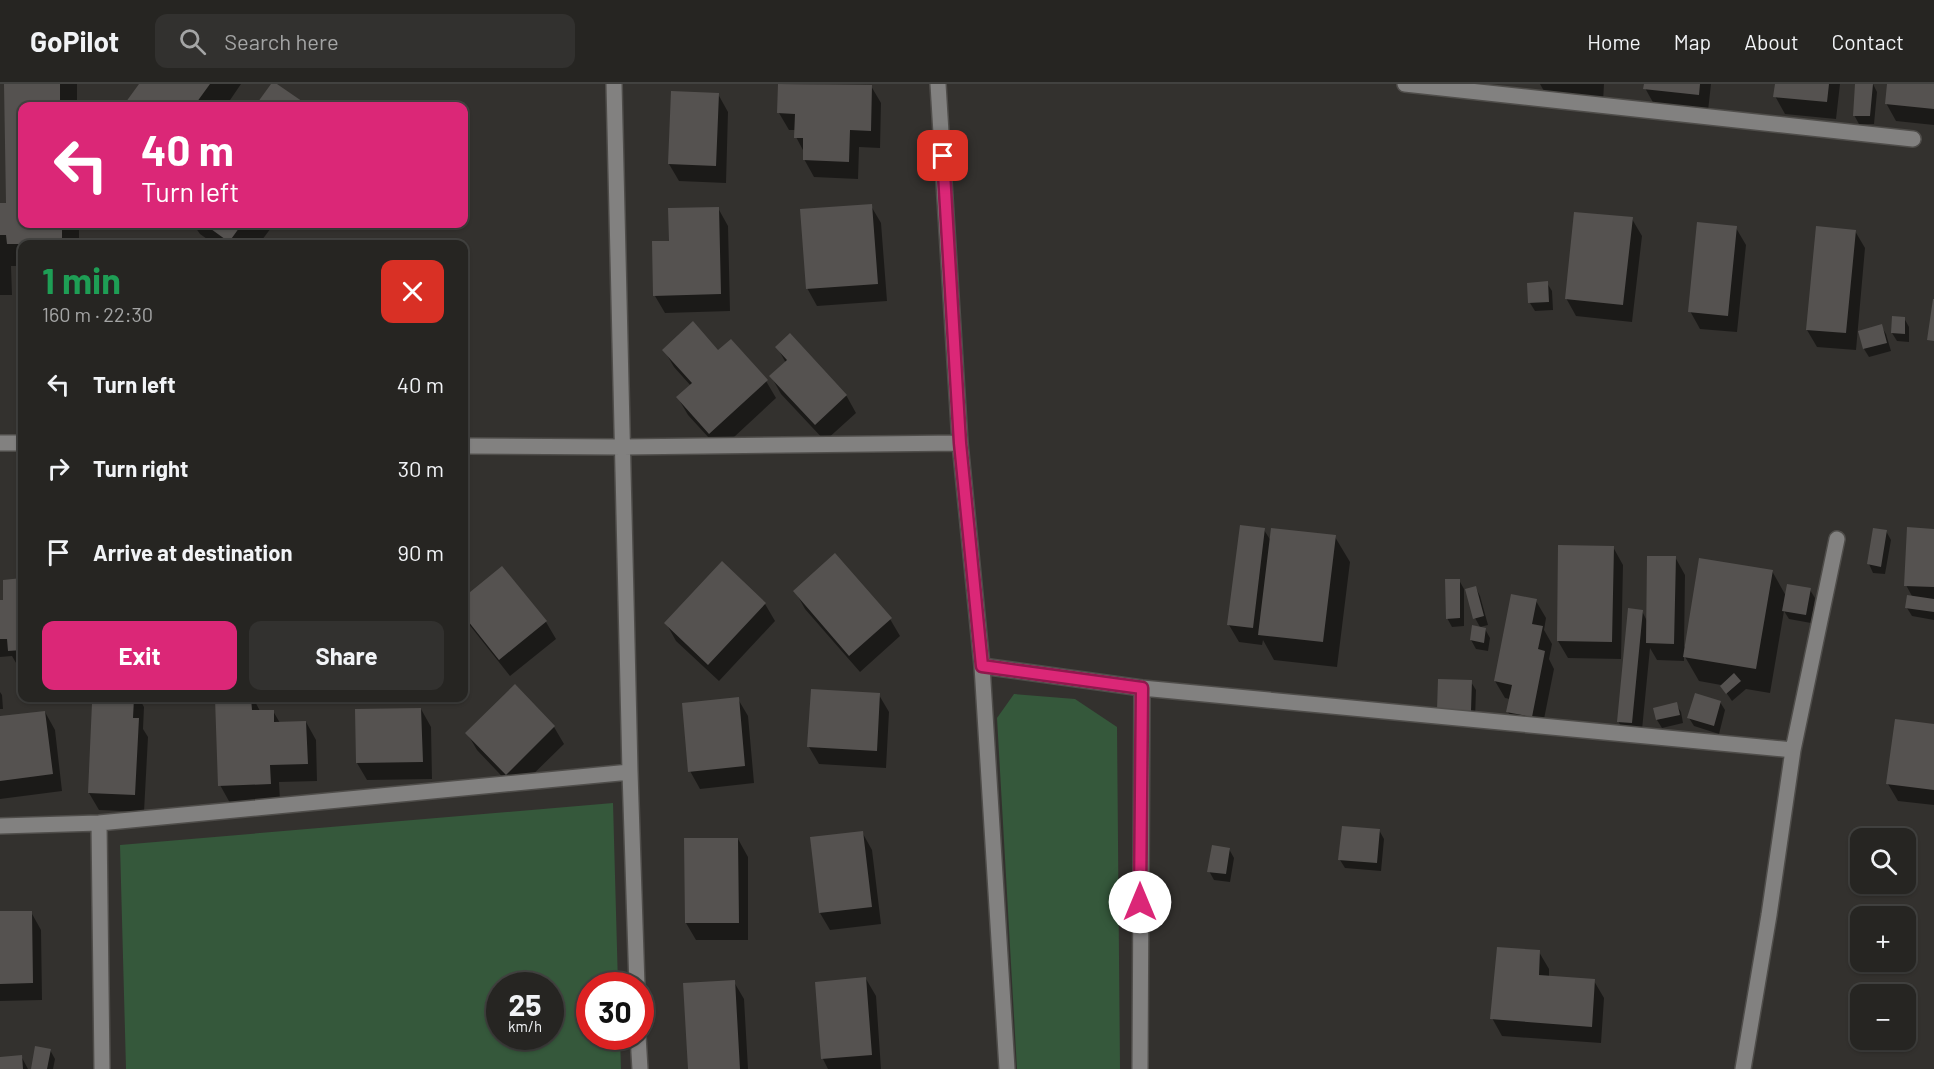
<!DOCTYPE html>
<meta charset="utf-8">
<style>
:root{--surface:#262522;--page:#32312f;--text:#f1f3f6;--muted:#a4a5a5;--line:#424240;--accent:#db2777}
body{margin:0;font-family:Barlow,sans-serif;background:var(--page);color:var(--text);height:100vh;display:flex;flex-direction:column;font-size:22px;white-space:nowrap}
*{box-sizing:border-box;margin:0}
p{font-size:20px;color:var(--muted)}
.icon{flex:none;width:33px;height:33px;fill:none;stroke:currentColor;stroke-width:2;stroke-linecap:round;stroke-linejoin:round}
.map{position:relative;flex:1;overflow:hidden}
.details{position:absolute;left:18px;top:156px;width:450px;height:462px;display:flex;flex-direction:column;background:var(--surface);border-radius:12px;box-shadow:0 2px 4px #0004,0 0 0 2px var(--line)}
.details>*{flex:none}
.guide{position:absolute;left:18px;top:18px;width:450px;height:126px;border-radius:12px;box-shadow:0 2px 4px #0004,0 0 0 2px var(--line);background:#db2777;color:#fff;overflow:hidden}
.fabs{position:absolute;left:1850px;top:744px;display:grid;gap:12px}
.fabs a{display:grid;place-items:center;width:66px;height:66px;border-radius:12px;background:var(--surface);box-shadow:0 2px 4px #0004,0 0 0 2px var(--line);font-size:30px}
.speed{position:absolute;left:486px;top:888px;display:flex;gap:12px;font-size:30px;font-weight:700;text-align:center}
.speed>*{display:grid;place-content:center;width:78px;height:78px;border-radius:50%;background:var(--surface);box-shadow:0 2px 4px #0004,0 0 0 2px var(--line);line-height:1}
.speed small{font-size:15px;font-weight:400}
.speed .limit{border:9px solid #d22;background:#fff;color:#111}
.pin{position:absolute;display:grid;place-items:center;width:51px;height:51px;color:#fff;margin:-26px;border-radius:12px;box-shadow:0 3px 9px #0006}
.me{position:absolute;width:66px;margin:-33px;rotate:0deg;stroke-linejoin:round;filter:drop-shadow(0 0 4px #0008)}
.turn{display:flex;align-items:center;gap:21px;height:126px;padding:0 24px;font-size:27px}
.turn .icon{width:78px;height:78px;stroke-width:2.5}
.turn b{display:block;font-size:42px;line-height:51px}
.round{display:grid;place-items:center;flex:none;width:63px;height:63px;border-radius:12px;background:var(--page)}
.summary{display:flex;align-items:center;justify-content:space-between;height:102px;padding:0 24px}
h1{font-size:36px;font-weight:700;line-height:45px;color:#1e9e55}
.action{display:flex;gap:12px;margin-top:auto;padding:12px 24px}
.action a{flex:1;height:69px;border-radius:12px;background:var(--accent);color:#fff;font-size:24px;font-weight:700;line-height:69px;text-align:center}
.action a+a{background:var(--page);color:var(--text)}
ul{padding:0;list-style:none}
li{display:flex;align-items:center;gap:18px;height:84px;padding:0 24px}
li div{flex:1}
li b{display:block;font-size:22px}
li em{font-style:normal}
header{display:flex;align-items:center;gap:36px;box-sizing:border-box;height:84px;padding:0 30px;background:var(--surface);border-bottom:2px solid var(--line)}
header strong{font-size:28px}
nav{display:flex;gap:33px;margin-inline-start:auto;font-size:21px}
.search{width:420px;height:54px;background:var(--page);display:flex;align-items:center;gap:15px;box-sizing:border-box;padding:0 21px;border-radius:12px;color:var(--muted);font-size:22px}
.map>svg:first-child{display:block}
</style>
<header>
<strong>GoPilot</strong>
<div class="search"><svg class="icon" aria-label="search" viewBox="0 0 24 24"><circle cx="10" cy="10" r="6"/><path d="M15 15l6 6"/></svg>Search here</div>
<nav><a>Home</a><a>Map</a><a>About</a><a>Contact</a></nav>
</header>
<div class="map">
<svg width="1934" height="985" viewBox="0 0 1934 985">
<rect width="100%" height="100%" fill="#33312e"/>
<path fill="#35583b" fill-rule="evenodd" d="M1014,610L1075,615L1117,643L1120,985H1017L997,634Z
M613,719L618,901L590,902V952L620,953L621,985H126L120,761ZM500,902H550V952H500Z"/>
<path fill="#0007" d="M6,0H77V22H22V140H79V160H22V185L21,182H11L12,211H0V121H7Z
M140,0H241L226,22H125Z
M273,0H274L306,22H257Z
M779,0L871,2L881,19L880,64L859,63L858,95L814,93L804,75V68L796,53V46H789L779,29Z
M1540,0H1604L1603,18L1548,14Z
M1645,0H1711L1708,27L1655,22L1645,4Z
M1776,0H1840L1836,35L1785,30L1775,12Z
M1856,0H1873L1877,8L1874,40H1859L1854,31Z
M1888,0H1934V41L1896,37L1886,19Z
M718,10L728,28L726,99L679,97L669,80Z
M871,122L881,139L887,217L817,222L807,204Z
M718,124L728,142L730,227L665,229L655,212L671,158Z
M1632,135L1642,152L1632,238L1576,232L1566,214Z
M193,140H274L259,160H214L200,150Z
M1736,144L1746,161L1737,248L1700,245L1690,227Z
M1855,147L1865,164L1856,266L1817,263L1807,246Z
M1547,199L1552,207L1553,226L1535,227L1530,219Z
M1904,234L1909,243V258L1897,257L1892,249Z
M1881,242L1886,250L1891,267L1869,273L1864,265L1859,248Z
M777,263L846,311L856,329L825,357L781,310L771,292L786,279Z
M664,266L718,268L766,297L776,314L720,366L688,331L678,314L691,302L674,283Z
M1264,446L1271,457L1335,453L1350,478L1337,583L1274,576L1263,556L1262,561L1239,558L1229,541Z
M1934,446V536L1912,532L1907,524L1913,514L1906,501Z
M1886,447L1891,456L1885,490L1873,489L1869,480Z
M1613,463L1623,481L1621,575L1568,574L1558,557Z
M1675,473L1685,491L1684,563L1772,487L1786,512L1810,506L1815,514L1811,539L1789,535L1784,527L1770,609L1746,605L1732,617L1721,601L1699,597L1684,571V577L1657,576L1650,564L1641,656L1628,655L1618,637L1642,527L1647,537Z
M502,484L546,538L556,555L510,592L464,534V515Z
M22,496V584H19L12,572L0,573V518L5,517L4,497Z
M1459,496L1464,505V542L1452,543L1447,534Z
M1476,504L1480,512L1488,541L1480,543L1475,534Z
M795,507L890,535L900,552L860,588L805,525Z
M1536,517L1546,534L1544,546L1552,560L1549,575L1554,585L1541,650L1518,645L1508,628L1510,615L1505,614L1495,597Z
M765,520L775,537L719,597L676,557L666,539Z
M1485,545L1490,554L1488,567L1476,565L1471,556Z
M1471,598L1476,606L1475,635L1443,634Z
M514,602L554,643L564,660L516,707L477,666L467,649Z
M0,608L2,611L3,625H0Z
M879,611L889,628L886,684L819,680L809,663Z
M105,614H139L144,623L143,645L148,653L144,728L99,726L89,709Z
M217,614H253L260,627H273L280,639L306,638L316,656L317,697L279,698L280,717L230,719L220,701Z
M738,615L748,632L754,699L700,705L690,687Z
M1720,618L1725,626L1719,650L1694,642L1689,634Z
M1676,620L1681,628L1683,639L1662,644L1657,636L1655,625Z
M421,625L431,643L432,695L367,696L357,679Z
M45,628L55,646L62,707L0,715V634Z
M1934,642V721L1898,717L1888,700Z
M1379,746L1384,755L1381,787L1345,784L1340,776Z
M862,748L872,766L881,840L830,846L820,829Z
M738,755L748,773V856H696L686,839Z
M1229,765L1234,774L1230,798L1214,796L1209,787Z
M31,828L41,846L42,916L0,917V829Z
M1539,868L1549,885V893L1594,897L1604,914L1601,959L1502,952L1492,934Z
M866,895L876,912L881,985H828L823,975L817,899Z
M734,898L744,915L748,985H689Z
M50,966L55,975L53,985H32Z
M21,972L28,985H0V974Z"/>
<path fill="#555250" d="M4,0H60V22H22V140H62V160H7L6,151H0V119H6Z
M139,0H210L194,22H123Z
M271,0H277L309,22H255Z
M778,0L872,1L871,47L850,46L849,78L803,76V54H794L795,30L777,29Z
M1644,0H1700L1699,11L1643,5Z
M1775,0H1829L1827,18L1773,13Z
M1855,0H1873L1870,32H1853Z
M1887,0H1934V25L1885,20Z
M671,7L719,9L716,82L668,80Z
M872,120L878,200L806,205L800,125Z
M719,123L721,210L653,212L652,157H669L668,124Z
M1574,128L1633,133L1623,221L1565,215Z
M1697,138L1737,142L1728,232L1688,228Z
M204,140H242L229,158Z
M1816,142L1856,146L1846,249L1806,246Z
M1548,197L1549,218L1528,219L1527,199Z
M1933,215H1934V257L1927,256Z
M1892,232L1905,233V250L1891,249Z
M693,237L718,266L731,255L768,296L709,350L676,313L692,299L662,266Z
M1882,240L1887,259L1863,265L1858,247Z
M790,249L847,311L815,341L769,292L787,276L775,263Z
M1240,441L1265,444L1253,544L1227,541Z
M1907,443L1934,445V503L1904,502Z
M1271,444L1336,451L1323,558L1258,551Z
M1873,444L1887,446L1881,483L1867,480Z
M1558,461L1614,462L1612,558L1557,557Z
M835,469L892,534L849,572L793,507Z
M1647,472H1676L1674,560L1646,559Z
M1699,474L1773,486L1756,585L1683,573Z
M722,477L766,519L708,581L664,539Z
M502,482L547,537L499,576L464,532V513Z
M22,494V566L8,567L7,555H0V516H3V496Z
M1445,495H1460V534L1446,535Z
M1787,500L1811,504L1806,531L1782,527Z
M1476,502L1484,532L1473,535L1465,505Z
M1511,510L1537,515L1532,540L1543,542L1538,565L1545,567L1532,633L1506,628L1512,601L1494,597Z
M1907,511L1934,515V528L1905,524Z
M1628,524L1643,526L1632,639L1617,638Z
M1472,541L1486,544L1484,559L1470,556Z
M1734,589L1741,597L1726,610L1720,602Z
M1438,595L1472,596L1471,627L1437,626Z
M515,600L555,642L506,691L465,649Z
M811,605L880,609L877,667L807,663Z
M1695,609L1721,617L1714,642L1687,634Z
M739,613L745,682L688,688L682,619Z
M104,614H134L133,634H139L135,711L88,709L92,619L103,620Z
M215,614H251L252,626H274V638L306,637L308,680L270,681L271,700L218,702Z
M1677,618L1680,631L1656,636L1653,624Z
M421,624L423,678L356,679L355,625Z
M45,627L53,690L0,697V632Z
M1895,635L1934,640V706L1886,700Z
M1342,742L1380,745L1377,779L1338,776Z
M863,747L872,823L819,829L810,753Z
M684,754H738L739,839H685Z
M1212,761L1230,764L1226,790L1207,788Z
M0,827H32L33,899L0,900Z
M1497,863L1540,866L1539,891L1595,895L1592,943L1490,935Z
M866,893L872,971L821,975L815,898Z
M735,896L740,985H688L683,899Z
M35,962L51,965L47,985H31Z
M22,971L23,985H0V973Z"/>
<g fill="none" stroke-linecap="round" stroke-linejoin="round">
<g stroke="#4f4d4a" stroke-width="18">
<path id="minor" d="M614,0L630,688L637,902
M938,0L960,359
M1405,0L1913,55
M0,359H22
M464,362L623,363L960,359L982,582L1142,604L1793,666
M982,582L1007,985
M99,739L102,985
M0,742L99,739L630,688
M638,952L640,985
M1140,985L1142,604
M1743,985L1769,831L1793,666L1837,455"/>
</g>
<use href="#minor" stroke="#828180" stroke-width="15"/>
</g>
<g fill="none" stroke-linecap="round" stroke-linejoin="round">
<g stroke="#8e194d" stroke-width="15">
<path id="route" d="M943,72L960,359L982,582L1142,604L1140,818"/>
</g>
<use href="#route" stroke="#db2777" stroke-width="10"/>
</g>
</svg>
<div class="fabs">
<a><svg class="icon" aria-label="search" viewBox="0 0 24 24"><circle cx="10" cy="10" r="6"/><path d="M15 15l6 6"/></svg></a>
<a>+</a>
<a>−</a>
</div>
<div class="speed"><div>25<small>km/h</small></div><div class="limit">30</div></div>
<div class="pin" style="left:943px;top:72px;background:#d93025"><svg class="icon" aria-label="arrive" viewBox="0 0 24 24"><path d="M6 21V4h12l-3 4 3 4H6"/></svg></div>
<svg class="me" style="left:1140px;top:818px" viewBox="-20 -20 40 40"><circle r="19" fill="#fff"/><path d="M0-13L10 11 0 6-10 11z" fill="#db2777"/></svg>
<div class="guide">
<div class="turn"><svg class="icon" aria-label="left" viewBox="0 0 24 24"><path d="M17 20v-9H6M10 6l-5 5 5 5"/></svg><div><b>40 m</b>Turn left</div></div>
</div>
<section class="details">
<div class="summary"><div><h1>1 min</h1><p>160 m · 22:30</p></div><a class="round" style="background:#d93025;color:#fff"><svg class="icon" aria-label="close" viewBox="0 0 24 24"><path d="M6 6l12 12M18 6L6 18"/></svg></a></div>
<ul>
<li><svg class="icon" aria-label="left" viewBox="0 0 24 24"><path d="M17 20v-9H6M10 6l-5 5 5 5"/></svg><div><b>Turn left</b></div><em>40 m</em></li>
<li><svg class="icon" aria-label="right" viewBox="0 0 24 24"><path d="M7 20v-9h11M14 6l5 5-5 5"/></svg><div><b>Turn right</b></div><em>30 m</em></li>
<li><svg class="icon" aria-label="arrive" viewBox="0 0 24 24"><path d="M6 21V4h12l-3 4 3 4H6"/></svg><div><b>Arrive at destination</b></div><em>90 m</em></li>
</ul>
<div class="action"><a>Exit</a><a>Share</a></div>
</section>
</div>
